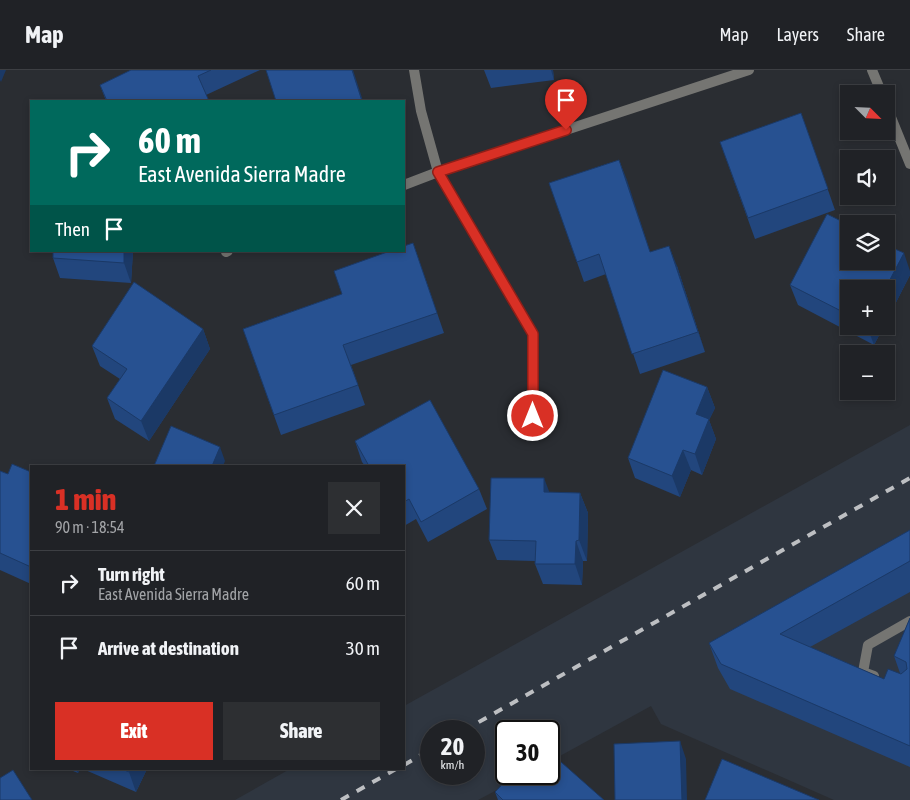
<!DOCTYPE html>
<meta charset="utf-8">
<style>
:root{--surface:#202226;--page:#2d2f32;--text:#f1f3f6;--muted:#a2a4a7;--line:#3d3f43;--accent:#d93025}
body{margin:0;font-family:"Asap Condensed",sans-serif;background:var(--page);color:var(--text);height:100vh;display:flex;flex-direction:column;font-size:19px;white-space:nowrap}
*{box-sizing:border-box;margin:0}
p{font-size:16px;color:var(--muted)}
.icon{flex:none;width:28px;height:28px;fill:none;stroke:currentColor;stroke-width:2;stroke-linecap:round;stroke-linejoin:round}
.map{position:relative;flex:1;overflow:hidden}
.panel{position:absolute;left:30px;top:395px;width:375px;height:305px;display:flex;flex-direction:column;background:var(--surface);border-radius:0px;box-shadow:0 2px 8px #0003,0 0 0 1px var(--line)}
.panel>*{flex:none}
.top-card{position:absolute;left:30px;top:30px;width:375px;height:152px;border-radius:0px;box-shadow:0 2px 8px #0003,0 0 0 1px var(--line);background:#00695c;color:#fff;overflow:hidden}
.needle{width:32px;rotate:114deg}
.fabs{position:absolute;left:840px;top:15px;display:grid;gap:10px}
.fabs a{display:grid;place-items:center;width:55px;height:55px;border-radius:0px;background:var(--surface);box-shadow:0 2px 8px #0003,0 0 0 1px var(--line);font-size:25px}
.speed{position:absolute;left:420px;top:650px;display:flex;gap:10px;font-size:25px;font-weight:700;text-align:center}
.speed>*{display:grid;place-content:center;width:65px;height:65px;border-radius:50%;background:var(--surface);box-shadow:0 2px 8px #0003,0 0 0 1px var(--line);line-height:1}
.speed small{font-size:12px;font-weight:400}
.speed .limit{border:2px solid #111;border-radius:8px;background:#fff;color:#111}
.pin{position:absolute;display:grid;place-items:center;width:42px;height:42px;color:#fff;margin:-51px -21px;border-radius:50% 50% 50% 0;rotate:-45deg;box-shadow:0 0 5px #0007}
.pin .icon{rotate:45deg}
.me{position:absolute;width:55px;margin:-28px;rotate:0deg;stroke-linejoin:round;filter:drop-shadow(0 0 4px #0008)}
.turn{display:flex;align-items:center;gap:18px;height:105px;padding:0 25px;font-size:22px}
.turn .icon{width:65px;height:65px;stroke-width:2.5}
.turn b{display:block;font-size:35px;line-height:42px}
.then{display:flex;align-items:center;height:48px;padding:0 25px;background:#0003;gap:10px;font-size:19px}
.round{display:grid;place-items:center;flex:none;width:52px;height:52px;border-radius:0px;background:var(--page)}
.overview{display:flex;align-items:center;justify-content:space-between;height:85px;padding:0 25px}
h1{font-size:30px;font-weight:800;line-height:38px;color:var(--accent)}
.button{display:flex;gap:10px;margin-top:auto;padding:10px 25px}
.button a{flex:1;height:58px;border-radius:0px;background:var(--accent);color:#fff;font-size:20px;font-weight:800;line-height:58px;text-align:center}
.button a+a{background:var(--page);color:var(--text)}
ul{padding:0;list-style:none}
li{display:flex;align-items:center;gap:15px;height:65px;padding:0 25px;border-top:1px solid var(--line)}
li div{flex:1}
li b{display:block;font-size:19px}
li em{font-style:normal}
header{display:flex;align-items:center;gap:30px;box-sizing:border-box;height:70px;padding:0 25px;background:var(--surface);border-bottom:1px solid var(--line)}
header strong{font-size:24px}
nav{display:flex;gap:28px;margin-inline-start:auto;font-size:18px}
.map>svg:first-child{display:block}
</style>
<header>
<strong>Map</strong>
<nav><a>Map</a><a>Layers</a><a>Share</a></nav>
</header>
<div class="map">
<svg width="910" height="730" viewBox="0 0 910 730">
<rect width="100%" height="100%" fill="#2a2d32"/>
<path fill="#2f3640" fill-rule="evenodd" d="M910,355V730H834L661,654L651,636L549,692V661H506V704H527L478,730H235L290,699H404V636ZM431,661H474V704H431Z"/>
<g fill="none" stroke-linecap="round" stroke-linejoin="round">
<path stroke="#757572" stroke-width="10" d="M874,606L863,602L868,575L910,551"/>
<path stroke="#757572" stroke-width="10" d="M414,0L421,41L438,102L533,264V345
M872,0L882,24
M886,35L910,94
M404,115L438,102L749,0
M226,182L228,181"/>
<path stroke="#bdbfc2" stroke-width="4" stroke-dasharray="9 9" stroke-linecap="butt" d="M463,661L910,408
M404,695L431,679
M341,730L396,699"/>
</g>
<path fill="#22467d" d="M131,0H260L206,25L209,31H106L100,15Z
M484,0H553L554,10L491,18Z
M801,43L835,140L755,169L720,72Z
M619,90L650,182L677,196L705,282L640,304L606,204L584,212L549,113Z
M413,173L444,263L351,295L365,335L281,365L243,259L342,224Z
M53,181H133L131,213L60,208L53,188Z
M910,201V205L886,252L849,219V256H884L874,275L798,235L790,215Z
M203,259L210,279L149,371L115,349L107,328L120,309L100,296L92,276Z
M707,317L715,338L709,350L716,369L702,405L691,400L680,427L635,408L628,388Z
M355,371L479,419L487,439L428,472L416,449L404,456V396H365L362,392Z
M0,401L8,404L31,402V514L0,500Z
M549,422L580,423L588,443L587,491H583L582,515L543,514L535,494V491L497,490L489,470Z
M910,460V522L810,577L884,609L900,603L894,586L910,548V697L730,619L718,598L709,573Z
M68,699H80L78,703Z
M83,699H147L136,722Z
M531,707L604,730H498L495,722Z"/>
<path fill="#1b3966" d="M0,0H6L1,12L0,10Z
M352,0H353L363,31H362Z
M551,0H553L554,10Z
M619,90L627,110L657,203L650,182Z
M669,176L677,196L705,282L698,262Z
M124,181H133L131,213L124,193Z
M904,183L910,201V205L886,252V219H885Z
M867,256H884L874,275Z
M203,259L210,279L149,371L141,351Z
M707,317L715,338L709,350L716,369L702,405L695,384L696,344Z
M220,377L225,391L223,396H212Z
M683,380L691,400L680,427L672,406Z
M544,408L552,429L544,422Z
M580,423L588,443L587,491L579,470Z
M576,471L583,491L582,515L575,494Z
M680,671L686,689L687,730H682Z
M76,699H80L78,703Z
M130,699H147L136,722L129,702Z"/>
<path fill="#275191" stroke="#1b3966" d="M131,0H211L198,6L209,31H107L100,15Z
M266,0H352L362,31H276Z
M801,43L828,119L748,148L720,72Z
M619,90L650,182L669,176L698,262L632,284L599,184L577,192L549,113Z
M827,144L849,155V191H886V175L904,183L885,219H849V245L790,215Z
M413,173L437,243L343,275L358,315L274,345L243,259L342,224L334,201L390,181H404V176Z
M53,181H124V193L53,188Z
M134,212L203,259L141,351L107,328L127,299L92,276Z
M663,300L707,317L696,344L709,349L695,384L683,380L672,406L628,388Z
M430,330L479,419L421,452L409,429L404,432V396H369L355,371Z
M171,356L220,377L212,396H154Z
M12,394L31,402V497L0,483V401L8,404Z
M491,408H544V422L580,423L579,470L576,471L575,494H535L536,471L489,470Z
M910,460V491L780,564L884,609L888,599L901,604L907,599L906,592L894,586L910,548V676L721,594L709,573Z
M680,671L682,730H615L614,674Z
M552,684L604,730H503L495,722L512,704H528L531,707L534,704H549V688Z
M722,689L819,730H705Z
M122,699H130L129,702Z
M13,700L32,730H0V708Z"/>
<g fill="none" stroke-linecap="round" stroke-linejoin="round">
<g stroke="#8d1f18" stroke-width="12">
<path id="route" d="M533,346V264L438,102L566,60"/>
</g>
<use href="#route" stroke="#d93025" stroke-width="9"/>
</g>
</svg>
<div class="fabs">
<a><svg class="needle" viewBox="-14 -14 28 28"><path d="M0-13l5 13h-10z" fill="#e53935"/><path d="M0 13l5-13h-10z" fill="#a2a4a7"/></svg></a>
<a><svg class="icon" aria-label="sound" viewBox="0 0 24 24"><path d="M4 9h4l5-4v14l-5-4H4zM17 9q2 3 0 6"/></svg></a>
<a><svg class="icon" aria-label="layers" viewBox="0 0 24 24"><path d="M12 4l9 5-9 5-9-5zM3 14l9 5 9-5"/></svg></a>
<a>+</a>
<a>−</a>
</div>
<div class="speed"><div>20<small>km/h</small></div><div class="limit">30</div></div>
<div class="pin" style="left:566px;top:60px;background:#d93025"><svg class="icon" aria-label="arrive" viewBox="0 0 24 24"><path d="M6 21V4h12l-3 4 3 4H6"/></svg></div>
<svg class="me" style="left:533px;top:346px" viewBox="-20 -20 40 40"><circle r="17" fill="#d93025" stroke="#fff" stroke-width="3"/><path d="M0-11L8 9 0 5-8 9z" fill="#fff"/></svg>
<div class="top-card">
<div class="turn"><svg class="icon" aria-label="right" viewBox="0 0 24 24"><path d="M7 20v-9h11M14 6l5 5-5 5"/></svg><div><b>60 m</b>East Avenida Sierra Madre</div></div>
<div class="then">Then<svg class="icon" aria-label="arrive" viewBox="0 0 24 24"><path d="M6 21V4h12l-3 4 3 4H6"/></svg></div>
</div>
<section class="panel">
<div class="overview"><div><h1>1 min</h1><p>90 m · 18:54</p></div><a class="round"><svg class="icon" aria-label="close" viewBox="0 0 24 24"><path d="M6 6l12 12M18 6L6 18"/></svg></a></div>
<ul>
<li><svg class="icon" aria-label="right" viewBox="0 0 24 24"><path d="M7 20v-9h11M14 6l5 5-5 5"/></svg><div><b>Turn right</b><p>East Avenida Sierra Madre</p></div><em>60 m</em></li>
<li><svg class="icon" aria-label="arrive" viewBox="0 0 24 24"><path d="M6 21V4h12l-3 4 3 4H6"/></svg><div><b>Arrive at destination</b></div><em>30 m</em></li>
</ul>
<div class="button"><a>Exit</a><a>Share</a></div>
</section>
</div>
